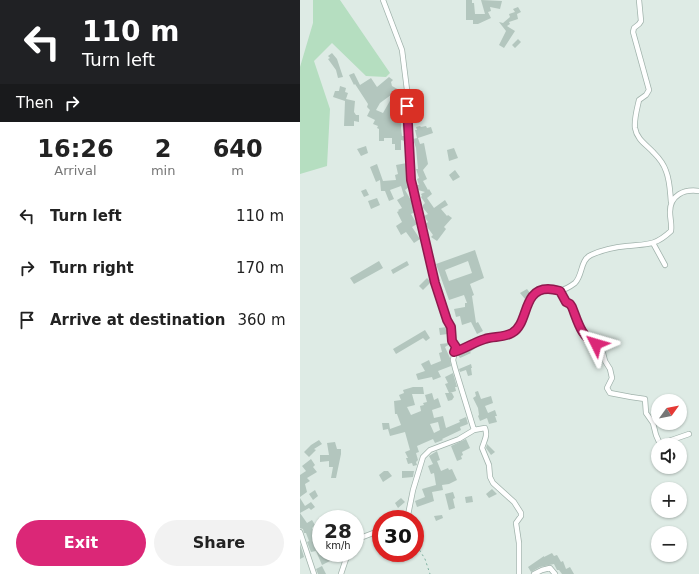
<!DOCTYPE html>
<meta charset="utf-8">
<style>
:root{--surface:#fff;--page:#f2f2f2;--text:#222;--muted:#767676;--accent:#db2777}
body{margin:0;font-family:"DejaVu Sans",sans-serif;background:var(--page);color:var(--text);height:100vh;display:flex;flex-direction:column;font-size:15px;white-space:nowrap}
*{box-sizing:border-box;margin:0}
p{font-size:13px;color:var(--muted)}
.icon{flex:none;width:22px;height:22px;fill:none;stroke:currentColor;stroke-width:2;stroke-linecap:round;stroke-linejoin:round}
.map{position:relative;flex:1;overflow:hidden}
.sheet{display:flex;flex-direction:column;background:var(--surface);width:300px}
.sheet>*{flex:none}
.hud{background:#202124;color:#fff;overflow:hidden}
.needle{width:26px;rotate:57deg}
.controls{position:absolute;left:351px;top:394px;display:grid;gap:8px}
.controls a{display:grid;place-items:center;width:36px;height:36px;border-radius:50%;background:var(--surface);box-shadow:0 1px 3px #0004;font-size:20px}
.speed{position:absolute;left:12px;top:510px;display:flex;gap:8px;font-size:20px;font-weight:700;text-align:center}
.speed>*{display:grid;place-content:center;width:52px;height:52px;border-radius:50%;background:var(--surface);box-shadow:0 1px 3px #0004;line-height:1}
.speed small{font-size:10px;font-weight:400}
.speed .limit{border:6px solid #d22;background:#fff;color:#111}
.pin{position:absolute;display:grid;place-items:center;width:34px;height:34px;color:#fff;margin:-17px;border-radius:8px;box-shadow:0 2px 6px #0006}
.me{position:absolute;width:44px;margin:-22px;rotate:310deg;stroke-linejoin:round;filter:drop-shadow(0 0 3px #0008)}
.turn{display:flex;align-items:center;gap:14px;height:84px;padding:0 16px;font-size:18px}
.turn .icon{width:52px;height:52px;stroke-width:2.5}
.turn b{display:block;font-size:28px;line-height:34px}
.then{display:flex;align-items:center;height:38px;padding:0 16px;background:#0003;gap:8px;font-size:15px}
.eta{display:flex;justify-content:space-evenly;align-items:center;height:68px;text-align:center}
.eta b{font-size:24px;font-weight:800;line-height:28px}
.button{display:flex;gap:8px;margin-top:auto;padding:8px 16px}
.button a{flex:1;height:46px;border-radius:24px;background:var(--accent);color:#fff;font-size:16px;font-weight:800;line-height:46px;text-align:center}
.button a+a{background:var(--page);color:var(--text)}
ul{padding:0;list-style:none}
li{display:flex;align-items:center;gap:12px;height:52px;padding:0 16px}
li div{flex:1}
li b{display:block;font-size:15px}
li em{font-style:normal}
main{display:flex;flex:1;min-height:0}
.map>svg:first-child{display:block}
</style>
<main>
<section class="sheet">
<div class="hud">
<div class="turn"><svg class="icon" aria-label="left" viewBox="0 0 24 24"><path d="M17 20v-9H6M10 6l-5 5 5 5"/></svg><div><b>110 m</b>Turn left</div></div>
<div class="then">Then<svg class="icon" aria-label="right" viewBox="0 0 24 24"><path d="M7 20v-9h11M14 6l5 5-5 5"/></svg></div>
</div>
<div class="eta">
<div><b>16:26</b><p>Arrival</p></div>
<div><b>2</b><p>min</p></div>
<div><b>640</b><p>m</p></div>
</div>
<ul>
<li><svg class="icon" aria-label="left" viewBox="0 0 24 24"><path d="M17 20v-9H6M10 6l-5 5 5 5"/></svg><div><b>Turn left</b></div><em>110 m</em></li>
<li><svg class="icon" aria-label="right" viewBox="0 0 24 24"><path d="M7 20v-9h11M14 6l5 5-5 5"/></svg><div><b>Turn right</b></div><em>170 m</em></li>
<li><svg class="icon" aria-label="arrive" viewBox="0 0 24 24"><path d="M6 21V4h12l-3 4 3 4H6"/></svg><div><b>Arrive at destination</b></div><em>360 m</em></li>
</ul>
<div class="button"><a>Exit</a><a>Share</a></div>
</section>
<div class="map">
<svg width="399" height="574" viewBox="0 0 399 574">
<rect width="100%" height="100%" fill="#deebe5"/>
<path fill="#b5dec0" d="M13,0H40L90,73L86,77L66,76L32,43L14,61L30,109L27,166L0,174V67L13,23Z"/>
<path fill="#b3c6be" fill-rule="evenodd" d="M166,0H172V3H174L175,14H185L181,0L202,1L200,9L190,7L191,11L188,12L191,18L178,24H173V20H166Z
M218,7L221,12L217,14L218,19L209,22L210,24L207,26L215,31L204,48L199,45L206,31L199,22L203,23L210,17L209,14L215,12L213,9Z
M218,39L221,42L215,48L212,45Z
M32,53L37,59L43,77L38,78L36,70L28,59L30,58L28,56Z
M54,73L60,85L71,78L77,87L89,77L93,80L91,82L92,86L103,92L97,102L102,105L99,111L103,114L101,118V128L102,136H105V141L101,140V150H95V144H92V138H84V141H79V129L77,128L78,126L73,124L75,120L67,116L70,110L67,107L68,104L55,84L54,85L49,75ZM95,92L83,113L76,110L80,103Z
M40,86L46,88L45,92L48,93L46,99L55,101L54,112L56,115H59V122L54,121V126H44L45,101L33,97L35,91H39Z
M120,126L121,127L126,126L127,128L131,127L133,133L118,138L120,144L124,143L128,164L123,170L127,179L123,181L128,190L129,189L132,194L127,198L134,208L145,200L148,205L141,209L147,216L148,215L152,218L144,227L146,229L137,241L131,237L133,235L125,224L128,222L124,216L128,214L123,208V205L125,203L121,197L122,196L121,194L125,192L118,190L117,185H119L117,179L119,178L116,169H118L116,148L113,139L117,138L115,130H117L116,127Z
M66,146L68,153L61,156L57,149Z
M154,148L158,158L149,161L147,150Z
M107,163V170H106L109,187L105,190L112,202L115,212L111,214L117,224L112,227L120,239L114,243L106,232L101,235L96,226L102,222L97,212L99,211L98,210L102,208L97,200L104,196L101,186L90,190L94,199L89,201L85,191H81L80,180L76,182L70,167L77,164L83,181L96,180L95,175L98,174L96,165Z
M155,170L160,177L153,181L149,175Z
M66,189L69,195L64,197L61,191Z
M77,198L80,205L71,209L68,201Z
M175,250L184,278L170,284L174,295L172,296L176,323L178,322L183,331L177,334L171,322L162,325L160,316L156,317L154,309L165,307V303H167L164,295L149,300L136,264ZM168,261L172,273L149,281L145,270Z
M79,261L83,268L54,284L50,278Z
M107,261L109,265L93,274L91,270Z
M127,278L131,282L123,290L119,286Z
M227,289L230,293L225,299L220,293Z
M147,327L148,334L140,335L139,328Z
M125,330L130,338L126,341L123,338L96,354L93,349Z
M149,343L150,344L145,347L150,358L151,366L138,371L141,377L133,380L132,377L118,380L116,374L125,371L121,364L129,360L131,365L141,361L139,353L142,352L140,344Z
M181,344L170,352L171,353L160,358L158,355Z
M171,364L172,368H171L172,375L168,376L166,370L160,372L159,369Z
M153,373L157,387H155L156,391L150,393H152L154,397L152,400L148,401L145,393H149L145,384L148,383L145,377Z
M113,387H123L124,394H112L115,405L107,407L111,415L121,411L120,406L124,405L123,403L127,402L125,395L132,393L134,400L138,398L141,407L132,410L134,418L143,416L146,428L160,422L159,420L166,417L168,424L160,427L161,430L142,439L143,440L135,443L133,439L117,446L119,452L116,453L118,460L116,462L117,465L113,466L112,463L108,464L106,458H108L105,452L110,450L105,432L90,436L88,429L83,430L82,423H89L90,429L101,425L97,414H95L94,401L101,400L99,395L104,393L103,390ZM138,422L140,430L134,433L130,424Z
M178,391L181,399L191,396L193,403L185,406L188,413L195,410L197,416H195L197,422L189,424L187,418L180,421L178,416L179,415L178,408L173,398L176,396L175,392Z
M166,439L170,448L162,452L163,455L161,456L162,459L157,461L151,446Z
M19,440L22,444L14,449L16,450L9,457L4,452L11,445Z
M35,442L37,449H41V454L36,478H31L33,467H29V461L20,462V455H29L27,443Z
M187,444L195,452L191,455L186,448Z
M137,451L140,460L137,461L141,471L148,468L149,470L152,469L157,480L149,484L142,485L143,490L132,492L134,501L117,507L115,501L125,497L122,489L136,485L134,473L131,474L128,466L133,464L129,456Z
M11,459L15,465L13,467L17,472L7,478L10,481L5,484L7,492L0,497V475L6,471L2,466Z
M84,471H88L92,476L83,482L79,475Z
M102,471H114L113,477L102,478Z
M192,489L197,494L189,498L186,494Z
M15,490L18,496L13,500L9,494Z
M153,492L155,498L153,499L155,508L149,510L145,494Z
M172,496L173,502L166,503L165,497Z
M0,498L5,506L11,502L15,507L11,510L9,508L0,513L7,523L12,520L15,525L12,528L16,538L21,536V553H27L30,561L22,565L16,551L11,552L7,542L9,541L6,533H4L3,529L0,528Z
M101,498L105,502L98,508L95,503Z
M142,515L143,518L136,521L134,516Z
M0,544L4,557L0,559Z
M252,553L254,556L257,555L261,562L263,561L266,569L270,567L274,574H262L259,570H257L254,564L240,567L231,572L228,567L244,556V557Z
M22,566L26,574H18L16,569Z"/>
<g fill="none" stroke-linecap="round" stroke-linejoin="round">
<g stroke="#a1b3ac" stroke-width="6">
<path id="minor" d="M83,0L102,50L107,90L111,180L135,283L147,320L151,327L152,341L156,347L153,360L155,368L174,430L185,428C188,436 184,441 182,448L189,465L190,477L193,483L214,502L221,513V516L216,523L219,543V574
M339,0L341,21L339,24L334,28L333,32L349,90L346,95L339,100C337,109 334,119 335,128C337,140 347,145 354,153C359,158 364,165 366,171C370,181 370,192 371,202
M353,243L365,265
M260,291L266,302L272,307L283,333L291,341L298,345L303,353L305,361L310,369L312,378L307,388L310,393L331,397L345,399L346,413L353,423L356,435L360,444L389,434
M154,352C165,349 174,343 184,339C195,335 208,339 216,330C225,321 225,300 236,293C247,286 249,291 259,291C264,290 271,286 275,283C283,275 280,260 291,255C302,250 315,247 327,246C347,244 355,246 371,231C372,224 370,219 370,212C370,195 384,189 399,191
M106,519L108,515L113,490L123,457L130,450L159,439L174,430
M0,532L14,574
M55,540L81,530
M41,574L48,553
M234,574L242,570L250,568L255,574"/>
</g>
<path stroke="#7db0a0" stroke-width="1" stroke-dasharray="2 3" stroke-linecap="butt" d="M115,531L117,546L125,559L130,574"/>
<use href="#minor" stroke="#fff" stroke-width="4.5"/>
</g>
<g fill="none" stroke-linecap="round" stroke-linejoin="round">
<g stroke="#8e194d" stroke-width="10">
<path id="route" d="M107,106L111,180L113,188L135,283L147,320L151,327L152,341L156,347L154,352C165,349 174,342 185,339C193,336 203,338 212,333C229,324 222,289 248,289C252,289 256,290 260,291L266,302L270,304L272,307C278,322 281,337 296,344"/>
</g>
<use href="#route" stroke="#db2777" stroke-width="7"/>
</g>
</svg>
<div class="controls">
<a><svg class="needle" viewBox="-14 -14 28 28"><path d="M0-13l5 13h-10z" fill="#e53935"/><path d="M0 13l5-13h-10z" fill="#767676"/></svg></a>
<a><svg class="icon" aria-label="sound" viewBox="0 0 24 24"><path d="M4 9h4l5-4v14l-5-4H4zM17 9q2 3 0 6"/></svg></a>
<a>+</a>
<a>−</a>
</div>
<div class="speed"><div>28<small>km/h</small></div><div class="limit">30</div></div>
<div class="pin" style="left:107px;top:106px;background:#d93025"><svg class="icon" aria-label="arrive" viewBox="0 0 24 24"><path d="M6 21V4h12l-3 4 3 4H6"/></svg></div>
<svg class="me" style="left:296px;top:344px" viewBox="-20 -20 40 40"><path d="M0-17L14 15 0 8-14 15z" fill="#db2777" stroke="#fff" stroke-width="4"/></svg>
</div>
</main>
